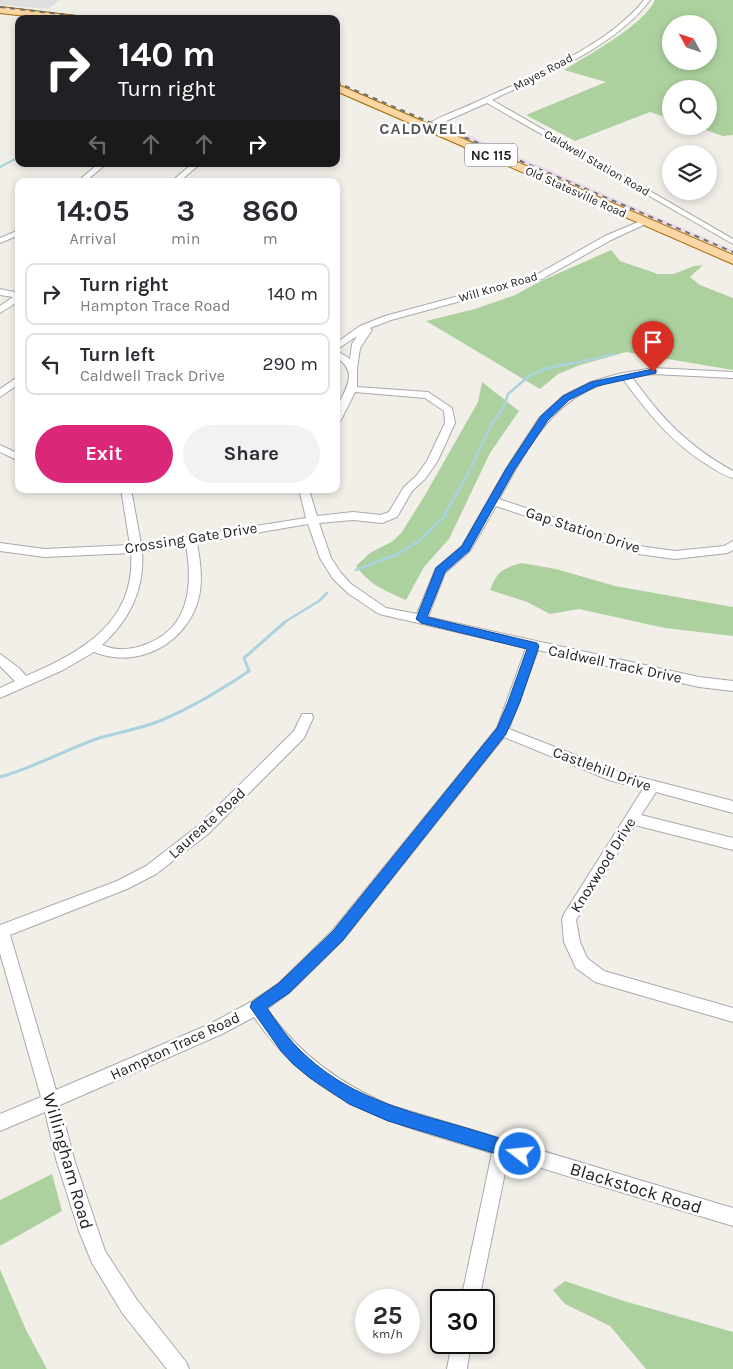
<!DOCTYPE html>
<style>
:root{--surface:#fff;--page:#f2f2f3;--text:#2b2b33;--muted:#7c7c81;--line:#e1e1e2;--accent:#db2777}
body{margin:0;font-family:Karla,sans-serif;background:var(--page);color:var(--text);height:100vh;display:flex;flex-direction:column;font-size:19px;white-space:nowrap}
*{box-sizing:border-box;margin:0}
p{font-size:16px;color:var(--muted)}
.icon{flex:none;width:28px;height:28px;fill:none;stroke:currentColor;stroke-width:2;stroke-linecap:round;stroke-linejoin:round}
.map{position:relative;flex:1;overflow:hidden}
.panel{position:absolute;left:15px;top:178px;width:325px;height:315px;display:flex;flex-direction:column;background:var(--surface);border-radius:10px;box-shadow:0 2px 8px #0003}
.panel>*{flex:none}
.guide{position:absolute;left:15px;top:15px;width:325px;height:152px;border-radius:10px;box-shadow:0 2px 8px #0003;background:#202124;color:#fff;overflow:hidden}
.needle{width:32px;rotate:310deg}
.controls{position:absolute;left:662px;top:15px;display:grid;gap:10px}
.controls a{display:grid;place-items:center;width:55px;height:55px;border-radius:50%;background:var(--surface);box-shadow:0 2px 8px #0003;font-size:25px}
.speed{position:absolute;left:355px;top:1289px;display:flex;gap:10px;font-size:25px;font-weight:700;text-align:center}
.speed>*{display:grid;place-content:center;width:65px;height:65px;border-radius:50%;background:var(--surface);box-shadow:0 2px 8px #0003;line-height:1}
.speed small{font-size:12px;font-weight:400}
.speed .limit{border:2px solid #111;border-radius:8px;background:#fff;color:#111}
.pin{position:absolute;display:grid;place-items:center;width:42px;height:42px;color:#fff;margin:-51px -21px;border-radius:50% 50% 50% 0;rotate:-45deg;box-shadow:0 0 5px #0007}
.pin .icon{rotate:45deg}
.me{position:absolute;width:55px;margin:-28px;rotate:286deg;stroke-linejoin:round;filter:drop-shadow(0 0 4px #0008)}
.turn{display:flex;align-items:center;gap:18px;height:105px;padding:0 20px;font-size:22px}
.turn .icon{width:65px;height:65px;stroke-width:2.5}
.turn b{display:block;font-size:35px;line-height:42px}
.lanes{display:flex;align-items:center;height:48px;padding:0 20px;background:#0003;justify-content:center;gap:25px;direction:ltr}
.lanes .off{opacity:.35}
.eta{display:flex;justify-content:space-evenly;align-items:center;height:85px;text-align:center}
.eta b{font-size:30px;font-weight:700;line-height:35px}
.primary-button{display:flex;gap:10px;margin-top:auto;padding:10px 20px}
.primary-button a{flex:1;height:58px;border-radius:30px;background:var(--accent);color:#fff;font-size:20px;font-weight:700;line-height:58px;text-align:center}
.primary-button a+a{background:var(--page);color:var(--text)}
ul{padding:0;list-style:none}
li{display:flex;align-items:center;gap:15px;height:62px;margin:0 10px 8px;padding:0 10px;border:2px solid var(--line);border-radius:10px}
li div{flex:1}
li b{display:block;font-size:19px}
li em{font-style:normal}
.map>svg:first-child{display:block}
</style>
<div class="map">
<svg width="733" height="1369" viewBox="0 0 733 1369">
<rect width="100%" height="100%" fill="#f2efe9"/>
<path fill="#e0dfdf" d="M0,0H60L48,9L0,5Z"/>
<path fill="#ebdbe8" d="M446,125L733,250V254L439,128Z"/>
<path fill="#add19e" fill-rule="evenodd" d="M655,0H733V135L723,136L694,126H709V89H671V119L650,112L575,141L526,115L606,82L564,70C588,55 644,25 655,0ZM671,24H709V61H671Z
M611,250L620,261L658,274H674L694,266L703,265L690,277L700,285L733,298V370L626,352L580,365L558,374L540,389L426,321L475,309L515,295L539,282Z
M482,382L519,411L490,453L449,539L424,567L406,600C384,590 371,586 356,566L370,553L393,541L402,532L425,495L478,402Z
M522,563L556,569L615,586L733,607V636L665,628L579,609L550,614L527,602L490,590C497,571 503,568 522,563Z
M52,1174L62,1211L0,1246V1200Z
M0,1269L26,1330L47,1369H0Z
M565,1281L624,1301L733,1332V1369H646L610,1326L565,1304L553,1290Z"/>
<g fill="none" stroke-linecap="round" stroke-linejoin="round">
<path stroke="#aad3df" stroke-width="2" d="M0,167L19,157
M566,365L615,354"/>
<path stroke="#aad3df" stroke-width="2.5" d="M356,570L396,555L419,541L446,515L445,513L469,472L492,423L503,409L508,394L529,376L545,369L571,363
M283,623L319,601L327,593"/>
<path stroke="#aad3df" stroke-width="3" d="M0,777C33,768 63,751 96,739C118,732 141,729 162,720C190,708 224,688 249,671L244,658L285,622"/>
<g stroke="#a9a9a9" stroke-width="2">
<path id="minor" d="M644,0H650C615,47 544,75 492,100L733,239V244L487,103L430,128L424,127C438,116 460,110 476,102C529,78 608,46 644,0Z
M98,164H106L86,181H78Z
M192,164H200L180,181H172Z
M643,220L650,222L611,240L542,279L391,320L370,328L372,330L360,348L357,369V387L428,392L452,408L455,423L437,462L425,479L412,491L397,517L382,523L353,520L319,523L331,558L341,573L351,584L386,608L417,614L436,568L462,546L506,469L539,418L563,396L591,382L618,374L653,368L733,372V378L653,374L632,377C661,418 689,447 733,471V478C724,476 714,469 706,464C671,442 647,412 623,379C555,391 530,444 499,499L639,546L675,551L724,546L733,541V550L727,553L675,559L638,554L496,506L470,551L445,573L428,617L699,677L733,681V691L699,687L538,650L509,729L616,771L733,801V813L656,792L641,815L733,838V850L635,825L576,920L580,942L587,958L604,971L733,1008V1022L595,982L576,968L564,942L562,919L564,914L643,789L609,780L504,737L343,940L289,993L267,1009C299,1054 339,1083 389,1105L733,1208V1226L508,1158L479,1300H461L492,1153C394,1123 315,1107 254,1017L222,1034L60,1105L74,1159L105,1251L137,1300L186,1362L189,1369H167L123,1314L92,1263L79,1231L56,1159L45,1112L0,1131V1114L41,1097L0,953V925L117,881L146,866L198,826L294,731L302,714H312L313,718L304,738L208,834L156,874L127,889L10,935L56,1090L210,1024L251,1002L279,983L333,930L497,728L526,648L379,614L349,594L333,579L320,558L308,524L197,543C200,560 203,578 199,597C188,643 138,670 94,652L63,670L0,698V688L15,681L0,666V654L19,668L26,676C81,653 136,622 131,553L45,557L0,551V543L45,549L130,545L121,489H131L141,544L306,518L300,493L301,489H311L310,493L317,516L353,512L381,515L389,512L404,487L417,475L427,461L445,423L444,411L425,398L355,392L341,420L336,423C336,419 335,414 336,411C342,391 362,374 336,357V350L350,359L352,344L357,336L336,350V343L360,326L385,316L536,275L605,236ZM186,544C193,586 190,629 144,645C131,650 115,651 102,645C129,621 145,589 142,552Z
M19,230V235L0,243V238Z
M0,289L19,293V301L0,313V306L13,297L0,295Z
M19,376V384L0,397V389Z
M0,445L19,454V461L0,452Z
M452,1342H471L467,1369H447Z"/>
</g>
<g stroke="#a06b00" stroke-width="2">
<path id="primary" d="M0,7L77,16L81,19H52L0,13Z
M336,84L733,255V264L336,91Z"/>
</g>
<use href="#minor" fill="#fff" fill-rule="evenodd"/>
<use href="#primary" fill="#fcd6a4" fill-rule="evenodd"/>
<path stroke="#707070" stroke-width="2" stroke-dasharray="5 5" stroke-linecap="butt" d="M0,7L102,19
M336,82L733,252"/>
</g>
<path fill="#1a73e8" stroke="#114b97" d="M653,369L656,370V373L597,386L569,400L548,420L515,469L469,551L445,572L427,617L537,643L539,646L520,702L506,734L343,940L289,993L267,1008C278,1024 289,1040 303,1053C366,1114 449,1116 525,1148L528,1154L525,1159L520,1161L388,1121L349,1104L310,1078L293,1064L281,1051L250,1007L252,1002L279,983L333,931L497,728L508,702L527,649L421,623L416,619L436,568L462,546L506,469L541,416L563,396L591,382Z"/>
<g text-anchor="middle" dominant-baseline="central" stroke-width="5" stroke-linejoin="round" paint-order="stroke">
<g font-size="12" fill="#222" stroke="#fff">
<text transform="translate(543 72) rotate(-28)">Mayes Road</text>
<text transform="translate(597 163) rotate(30)">Caldwell Station Road</text>
<text transform="translate(576 192) rotate(24)">Old Statesville Road</text>
<text transform="translate(498 287) rotate(-16)">Will Knox Road</text>
</g>
<rect fill="#fff" stroke="#646464" stroke-width="1" x="465" y="143.5" width="52" height="23" rx="4"/>
<g font-size="14" font-weight="bold" fill="#222">
<text x="491" y="155">NC 115</text>
</g>
<g font-size="15" fill="#222" stroke="#fff">
<text transform="translate(583 530) rotate(18)">Gap Station Drive</text>
<text transform="translate(191 538) rotate(-9)">Crossing Gate Drive</text>
<text transform="translate(615 664) rotate(12)">Caldwell Track Drive</text>
<text transform="translate(602 769) rotate(20)">Castlehill Drive</text>
<text transform="translate(207 823) rotate(-42)">Laureate Road</text>
<text transform="translate(603 865) rotate(-58)">Knoxwood Drive</text>
<text transform="translate(175 1046) rotate(-25)">Hampton Trace Road</text>
</g>
<g font-size="16" font-weight="bold" letter-spacing="1" fill="#555" stroke="#fff">
<text x="423" y="128">CALDWELL</text>
</g>
<g font-size="18" fill="#222" stroke="#fff">
<text transform="translate(68 1161) rotate(74)">Willingham Road</text>
<text transform="translate(636 1188) rotate(17)">Blackstock Road</text>
</g>
</g>
</svg>
<div class="controls">
<a><svg class="needle" viewBox="-14 -14 28 28"><path d="M0-13l5 13h-10z" fill="#e53935"/><path d="M0 13l5-13h-10z" fill="#7c7c81"/></svg></a>
<a><svg class="icon" aria-label="search" viewBox="0 0 24 24"><circle cx="10" cy="10" r="6"/><path d="M15 15l6 6"/></svg></a>
<a><svg class="icon" aria-label="layers" viewBox="0 0 24 24"><path d="M12 4l9 5-9 5-9-5zM3 14l9 5 9-5"/></svg></a>
</div>
<div class="speed"><div>25<small>km/h</small></div><div class="limit">30</div></div>
<div class="pin" style="left:653px;top:372px;background:#d93025"><svg class="icon" aria-label="arrive" viewBox="0 0 24 24"><path d="M6 21V4h12l-3 4 3 4H6"/></svg></div>
<svg class="me" style="left:520px;top:1154px" viewBox="-20 -20 40 40"><circle r="17" fill="#1a73e8" stroke="#fff" stroke-width="3"/><path d="M0-11L8 9 0 5-8 9z" fill="#fff"/></svg>
<div class="guide">
<div class="turn"><svg class="icon" aria-label="right" viewBox="0 0 24 24"><path d="M7 20v-9h11M14 6l5 5-5 5"/></svg><div><b>140 m</b>Turn right</div></div>
<div class="lanes"><svg class="icon off" aria-label="left" viewBox="0 0 24 24"><path d="M17 20v-9H6M10 6l-5 5 5 5"/></svg><svg class="icon off" aria-label="ahead" viewBox="0 0 24 24"><path d="M12 20V5M6 11l6-6 6 6"/></svg><svg class="icon off" aria-label="ahead" viewBox="0 0 24 24"><path d="M12 20V5M6 11l6-6 6 6"/></svg><svg class="icon" aria-label="right" viewBox="0 0 24 24"><path d="M7 20v-9h11M14 6l5 5-5 5"/></svg></div>
</div>
<section class="panel">
<div class="eta">
<div><b>14:05</b><p>Arrival</p></div>
<div><b>3</b><p>min</p></div>
<div><b>860</b><p>m</p></div>
</div>
<ul>
<li><svg class="icon" aria-label="right" viewBox="0 0 24 24"><path d="M7 20v-9h11M14 6l5 5-5 5"/></svg><div><b>Turn right</b><p>Hampton Trace Road</p></div><em>140 m</em></li>
<li><svg class="icon" aria-label="left" viewBox="0 0 24 24"><path d="M17 20v-9H6M10 6l-5 5 5 5"/></svg><div><b>Turn left</b><p>Caldwell Track Drive</p></div><em>290 m</em></li>
</ul>
<div class="primary-button"><a>Exit</a><a>Share</a></div>
</section>
</div>
